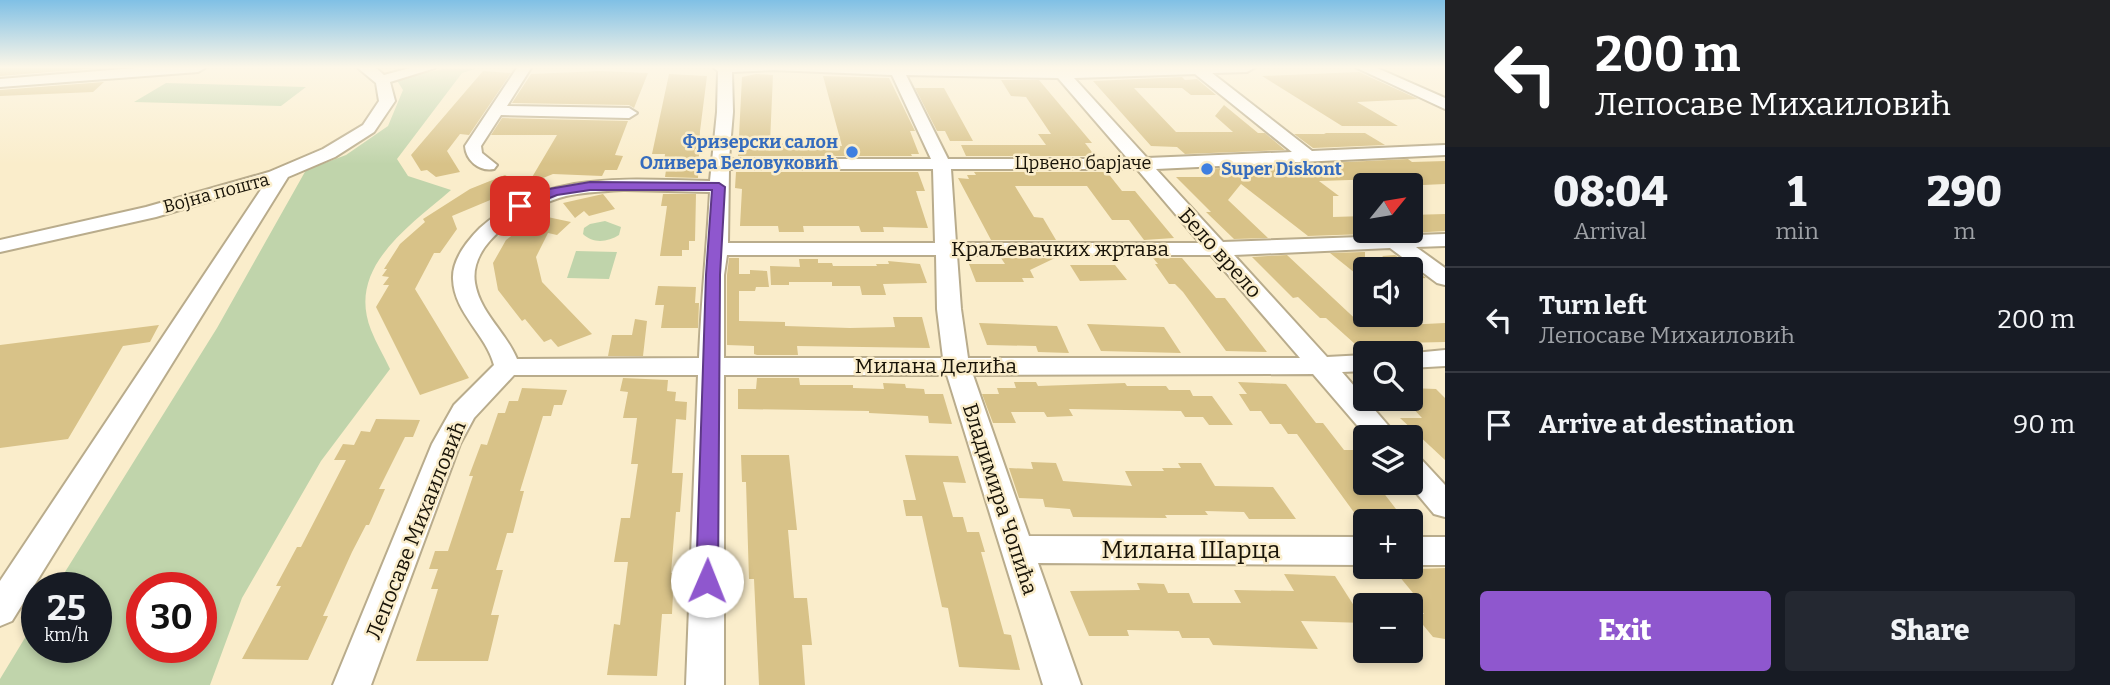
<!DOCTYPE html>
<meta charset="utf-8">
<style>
:root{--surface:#171b24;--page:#242831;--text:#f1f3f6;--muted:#9ea1a6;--line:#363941;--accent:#8f57ce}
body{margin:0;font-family:Bitter,serif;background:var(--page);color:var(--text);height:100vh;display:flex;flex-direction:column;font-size:26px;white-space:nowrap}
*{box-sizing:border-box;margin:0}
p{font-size:23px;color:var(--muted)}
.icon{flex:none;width:38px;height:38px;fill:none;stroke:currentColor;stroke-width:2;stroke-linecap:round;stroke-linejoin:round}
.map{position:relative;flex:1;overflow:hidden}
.panel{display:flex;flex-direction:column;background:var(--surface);width:665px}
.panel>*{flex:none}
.hud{background:#202124;color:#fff;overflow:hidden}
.needle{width:46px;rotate:60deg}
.controls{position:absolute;left:1353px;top:173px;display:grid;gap:14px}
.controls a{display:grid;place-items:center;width:70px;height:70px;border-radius:7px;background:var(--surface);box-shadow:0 4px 10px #0003;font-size:35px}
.speed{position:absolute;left:21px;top:572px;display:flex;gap:14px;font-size:35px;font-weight:700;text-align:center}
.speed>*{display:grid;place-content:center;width:91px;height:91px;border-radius:50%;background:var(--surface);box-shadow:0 4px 10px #0003;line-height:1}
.speed small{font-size:18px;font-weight:400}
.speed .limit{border:10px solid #d22;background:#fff;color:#111}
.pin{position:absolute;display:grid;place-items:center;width:60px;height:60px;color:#fff;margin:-30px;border-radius:14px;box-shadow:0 4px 10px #0006}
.me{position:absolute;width:77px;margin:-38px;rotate:1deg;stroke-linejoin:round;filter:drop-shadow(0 0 5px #0008)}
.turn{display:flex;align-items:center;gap:24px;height:147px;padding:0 35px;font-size:32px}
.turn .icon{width:91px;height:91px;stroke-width:2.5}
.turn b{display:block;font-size:49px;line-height:60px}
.eta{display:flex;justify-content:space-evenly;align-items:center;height:119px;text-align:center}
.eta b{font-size:42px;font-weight:800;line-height:49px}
.cta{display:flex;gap:14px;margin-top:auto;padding:14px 35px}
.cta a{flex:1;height:80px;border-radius:7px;background:var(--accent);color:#fff;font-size:28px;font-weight:800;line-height:80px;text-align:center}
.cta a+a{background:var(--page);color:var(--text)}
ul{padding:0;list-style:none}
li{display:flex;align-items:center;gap:21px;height:105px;padding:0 35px;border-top:2px solid var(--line)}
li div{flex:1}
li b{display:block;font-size:26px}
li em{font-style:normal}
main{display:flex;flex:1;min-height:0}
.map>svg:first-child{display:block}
</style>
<main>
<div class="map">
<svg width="1445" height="685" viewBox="0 0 1445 685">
<rect width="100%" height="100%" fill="#faedcb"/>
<path fill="#c0d4ab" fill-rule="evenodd" d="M443,69H475L462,73L397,159L408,176L451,190C410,226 346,267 371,330C376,343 384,356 390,369L321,461L242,598L210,685H0V679L37,618V648H96V588H55L217,328L306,170L346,155L388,126L403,90L396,79ZM142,588H201V648H142Z
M166,83L306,87L281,106L134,102Z
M605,221L621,227L619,235C608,242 593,244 583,234L584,228L590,224Z
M576,251L617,252L609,279L567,278Z"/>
<path fill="#d8c288" d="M0,68H97L0,76Z
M483,71L511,73L469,135L460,134L447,151L460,172L436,177L427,170L421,171L411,155Z
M600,71L648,73L634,108L629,105L512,103L531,74Z
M1359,72L1418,99L1357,102L1398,126H1342L1262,76Z
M669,74L707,76L700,131L698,178L665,177L666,170H663L665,154H652Z
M756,74L773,75L770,142L789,144L842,146L823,76L889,78L915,131H910L919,154H911L912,156H738L742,77Z
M1182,77L1185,80L1197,79L1216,95H1191L1182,88H1134L1176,132H1233L1215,116L1224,105L1258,133H1265L1285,150L1185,154L1177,147L1151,146L1093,81Z
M1001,80H1039L1092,143H1085L1095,156H966L961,145H1046L1038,134H1051L1026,97L1011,96Z
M104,82L93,92L0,96V90Z
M915,88H944L973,141H950L945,131H937Z
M502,118L628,121L615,155L623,156L617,170H605L602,176L553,174L528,184L557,135H491Z
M1324,133H1365L1385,145L1313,148L1294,134H1326Z
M1408,159L1412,162L1445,161V184L1423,185L1411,178L1319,181L1339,196H1333V217L1365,216V234L1308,236L1241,184L1228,200L1268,238L1234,239L1206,212H1211L1176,177H1211L1203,169Z
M736,172H918L925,191H916L928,228L883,227L884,232H861L859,226H803L804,232H779L778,226H740L742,189L735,188Z
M974,172H1107L1122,191H1135L1174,238L1144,240L1129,220H1112L1087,186H1015L1034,217L1043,218L1056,240H991L958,178L969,179L967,175H976Z
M505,175L524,186L452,216L457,229L440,253H434L415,289L469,378L420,395L376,307L389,285H383L389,277L382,276L387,269H384L400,244L425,222L423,219L470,189Z
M603,194L615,209L589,216L584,211L575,218L563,203Z
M663,194H696L695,241H689V250H682V256H660L667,206H661Z
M1445,214V231L1410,233V215Z
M538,215L571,222L557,235L548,233L536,257L542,282L592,334L558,347L551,339L544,342L525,319L522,321L498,290L493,263L506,240Z
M1365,252V281L1330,253Z
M1287,255L1364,327L1445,323V342L1355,344L1326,318H1320L1298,297L1293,298L1252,257Z
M1395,255L1426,278L1413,279L1410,270H1401L1382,256Z
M729,258H739V274H750V270L767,271L769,287H756L755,291H739V321L785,322V326L850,328L895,327L893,317H922L930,348L797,346L798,355H757L754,354V346L727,345V275Z
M1001,258H1055L1030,270L1034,278H1022L1024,282H976L969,264H1005Z
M1153,258H1182L1216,298H1225L1267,352L1226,351L1183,292L1175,284H1169L1155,264H1158Z
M799,259H818V263H832L833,266H877L876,264H889L888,261L920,264L927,283L883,284L886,295H862L860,286H832V282H789V285H771L770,266L800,267Z
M1070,265H1115L1127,280L1080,281Z
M658,286L696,287L695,303H699L698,328H661L664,305H655Z
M635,319L647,321L643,356H608L612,335H632Z
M979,323L1057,326L1069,353L1038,352L1036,346L987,345Z
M1087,324L1164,327L1181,353L1101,351Z
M159,325L150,342L123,346L68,439L0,448V345Z
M623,378L668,380L667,391L676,392L675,401L687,402L686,420L676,419L672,473H683L680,512H676L671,573H674L672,614H662L657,676L607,675L614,624L620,625L628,562H614L621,518H630L638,464H631L637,418H623L628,392L620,391Z
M757,378H799L800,385H853V388L884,389L883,383L905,384L906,388L924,389L925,394H943L952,424L929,423L928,416L869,413V411L738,409V389H756Z
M1014,382H1036L1038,386L1125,383L1127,386H1166L1169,390H1190L1193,396H1212L1233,425H1209L1203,417H1185L1181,411L1069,409L1073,416L1047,417L1044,412H1011L1016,423H993L982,394H999L997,388H1016Z
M1238,382L1286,384L1316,423H1323L1344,450H1355L1365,463V483H1376L1406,522H1361L1297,434H1288L1281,424H1270L1261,411H1250L1239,394H1247Z
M522,388L567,390L562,405H554L551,416H543L520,491H524L513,533H507L496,570H503L491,615H499L488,661H416L438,589H431L438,569H429L435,551H448L473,476H469L481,444L487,445L498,413H505L509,401H518Z
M1410,388L1436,389L1445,398V460L1400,418H1422L1410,405Z
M376,419L420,420L413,437H405L379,489H385L369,525H366L352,552L323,616H328L308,660L242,659L281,586H276L297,547H301L346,460H334L343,444L354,445L361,431L370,432Z
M741,455H789L797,530H788L794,598H807L812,645H802L805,685H759L754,579H749L746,482H742Z
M905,455L958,456L966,483L943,482L953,517H963L967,532H979L985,552H981L1004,634L1011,635L1020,670L959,667L948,608L942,607L922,516H906L903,500H916Z
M1031,462L1056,463L1063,481L1132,486L1125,471H1164L1162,468H1181L1178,463H1201L1215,486L1273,487L1296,519H1249L1244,512L1205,511L1208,515H1165L1167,518L1073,517L1070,509L1045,507L1043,499L1019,498L1009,468L1033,469Z
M1445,568V639L1433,637L1414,614H1424L1407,593H1413L1394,570Z
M1284,574L1335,576L1365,623L1301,621L1318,649L1213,645L1209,638H1182L1179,631L1127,630L1129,636H1089L1070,591L1140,590L1137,583L1164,584L1168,593H1189L1193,603H1241L1234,590L1294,591Z"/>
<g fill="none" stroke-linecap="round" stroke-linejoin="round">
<g stroke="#b9ac8c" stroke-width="4">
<path id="minor" d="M136,68H205L198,72L0,87V79Z
M358,68H376L384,75L410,68H435L390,82L395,101L374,132L335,157L288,177L12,621L0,626V581L264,185L156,217L0,252V240L146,207L269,172L323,149L363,125L379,101L376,83Z
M517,68H531L507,106L629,108L637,113L629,118L501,115L481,146L482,153L497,165L494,169C479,172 466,160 465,146Z
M714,68H1254L1247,72L1212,73L1312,151L1445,145V155L1156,169L1223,242L1445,234V246L1416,247L1445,268V285L1437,283L1390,248L1234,255L1327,357L1365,355V371L1342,372L1399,438H1368L1313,374L973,375L1029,536L1365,537V565L1038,563L1081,685H1043L947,375H724V685H686L698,375H514L474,418L460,444L371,685H333L432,444L454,405L494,365C486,334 454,313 453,279C452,260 467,241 480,228C546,169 628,180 710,181L717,112L718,71ZM774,70L892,75L931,159H729L733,112L732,72ZM1195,74L1292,152L1147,158L1074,78ZM906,75L1058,78L1128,159H948ZM729,169H933L935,243H728ZM951,169H1137L1200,243H956ZM625,190L710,192C707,248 701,303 699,358L517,359C506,332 480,313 475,283C468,240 531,205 566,196C585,192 606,191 625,190ZM727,255H936L937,309L943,358H724V275ZM957,255H1211L1300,358H968L961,309Z
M1357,68H1377L1445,98V109Z
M1445,350V366L1410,368V354H1404Z
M1410,455L1420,458L1445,485V517L1434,514L1408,483H1410Z
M1410,537H1445V565H1410Z"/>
</g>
<use href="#minor" fill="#fff" fill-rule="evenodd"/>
</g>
<linearGradient id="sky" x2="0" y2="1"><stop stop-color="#80c0e5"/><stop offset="0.41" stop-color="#fdf7e8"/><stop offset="1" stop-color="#fdf7e8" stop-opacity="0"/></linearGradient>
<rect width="1445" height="164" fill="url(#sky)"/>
<path fill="#8f57ce" stroke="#5d3986" stroke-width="2" d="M590,182L719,183L725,187L720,275L718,581L715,588L707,590L700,588L696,581L706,275L712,190H590L557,195L520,210L514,206L549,189Z"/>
<g fill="#3f7fe0" stroke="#faedcb" stroke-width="2.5">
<circle cx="852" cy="152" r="7"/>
<circle cx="1207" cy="169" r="7"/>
</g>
<g text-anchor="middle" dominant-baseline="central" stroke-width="5" stroke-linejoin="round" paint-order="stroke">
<g font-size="18" font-weight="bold" fill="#366cbe" stroke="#faedcb" text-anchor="end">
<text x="838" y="142">Фризерски салон<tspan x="838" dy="21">Оливера Беловуковић</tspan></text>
<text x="1221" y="169" text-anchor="start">Super Diskont</text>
</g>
<g font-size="18" fill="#191408" stroke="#faedcb">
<text x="1083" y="163">Црвено барјаче</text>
<text transform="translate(216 193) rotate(-15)">Војна пошта</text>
</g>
<g font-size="21" fill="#191408" stroke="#faedcb">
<text x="1060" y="249">Краљевачких жртава</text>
<text transform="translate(1220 253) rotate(48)">Бело врело</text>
<text x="936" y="366">Милана Делића</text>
<text transform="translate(1000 499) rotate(72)">Владимира Чопића</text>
<text transform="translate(416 530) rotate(-68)">Лепосаве Михаиловић</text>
</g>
<g font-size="24" fill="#191408" stroke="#faedcb">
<text x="1191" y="550">Милана Шарца</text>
</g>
</g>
</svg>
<div class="controls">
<a><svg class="needle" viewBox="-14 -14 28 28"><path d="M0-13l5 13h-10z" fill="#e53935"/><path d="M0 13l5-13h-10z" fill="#9ea1a6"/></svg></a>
<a><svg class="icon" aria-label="sound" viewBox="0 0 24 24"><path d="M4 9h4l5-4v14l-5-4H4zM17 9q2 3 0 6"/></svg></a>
<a><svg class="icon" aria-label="search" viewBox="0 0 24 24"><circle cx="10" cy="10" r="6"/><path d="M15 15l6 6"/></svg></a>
<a><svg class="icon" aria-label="layers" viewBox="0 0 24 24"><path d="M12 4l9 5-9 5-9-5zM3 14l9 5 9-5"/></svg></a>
<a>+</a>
<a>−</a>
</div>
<div class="speed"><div>25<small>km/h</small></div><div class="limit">30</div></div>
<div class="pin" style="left:520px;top:206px;background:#d93025"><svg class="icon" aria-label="arrive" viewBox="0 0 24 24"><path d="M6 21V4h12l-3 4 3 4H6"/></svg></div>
<svg class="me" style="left:707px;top:581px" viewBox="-20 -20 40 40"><circle r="19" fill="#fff"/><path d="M0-13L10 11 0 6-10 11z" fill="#8f57ce"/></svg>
</div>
<section class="panel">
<div class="hud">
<div class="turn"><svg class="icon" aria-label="left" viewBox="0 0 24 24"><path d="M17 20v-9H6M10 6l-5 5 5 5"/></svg><div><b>200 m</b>Лепосаве Михаиловић</div></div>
</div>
<div class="eta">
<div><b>08:04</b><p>Arrival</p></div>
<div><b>1</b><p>min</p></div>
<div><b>290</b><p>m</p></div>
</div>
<ul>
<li><svg class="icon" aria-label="left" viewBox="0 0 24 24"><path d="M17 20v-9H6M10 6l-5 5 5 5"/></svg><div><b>Turn left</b><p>Лепосаве Михаиловић</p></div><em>200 m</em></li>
<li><svg class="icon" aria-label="arrive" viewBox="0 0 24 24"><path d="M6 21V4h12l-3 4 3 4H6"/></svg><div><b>Arrive at destination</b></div><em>90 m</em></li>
</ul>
<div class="cta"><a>Exit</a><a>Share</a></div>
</section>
</main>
